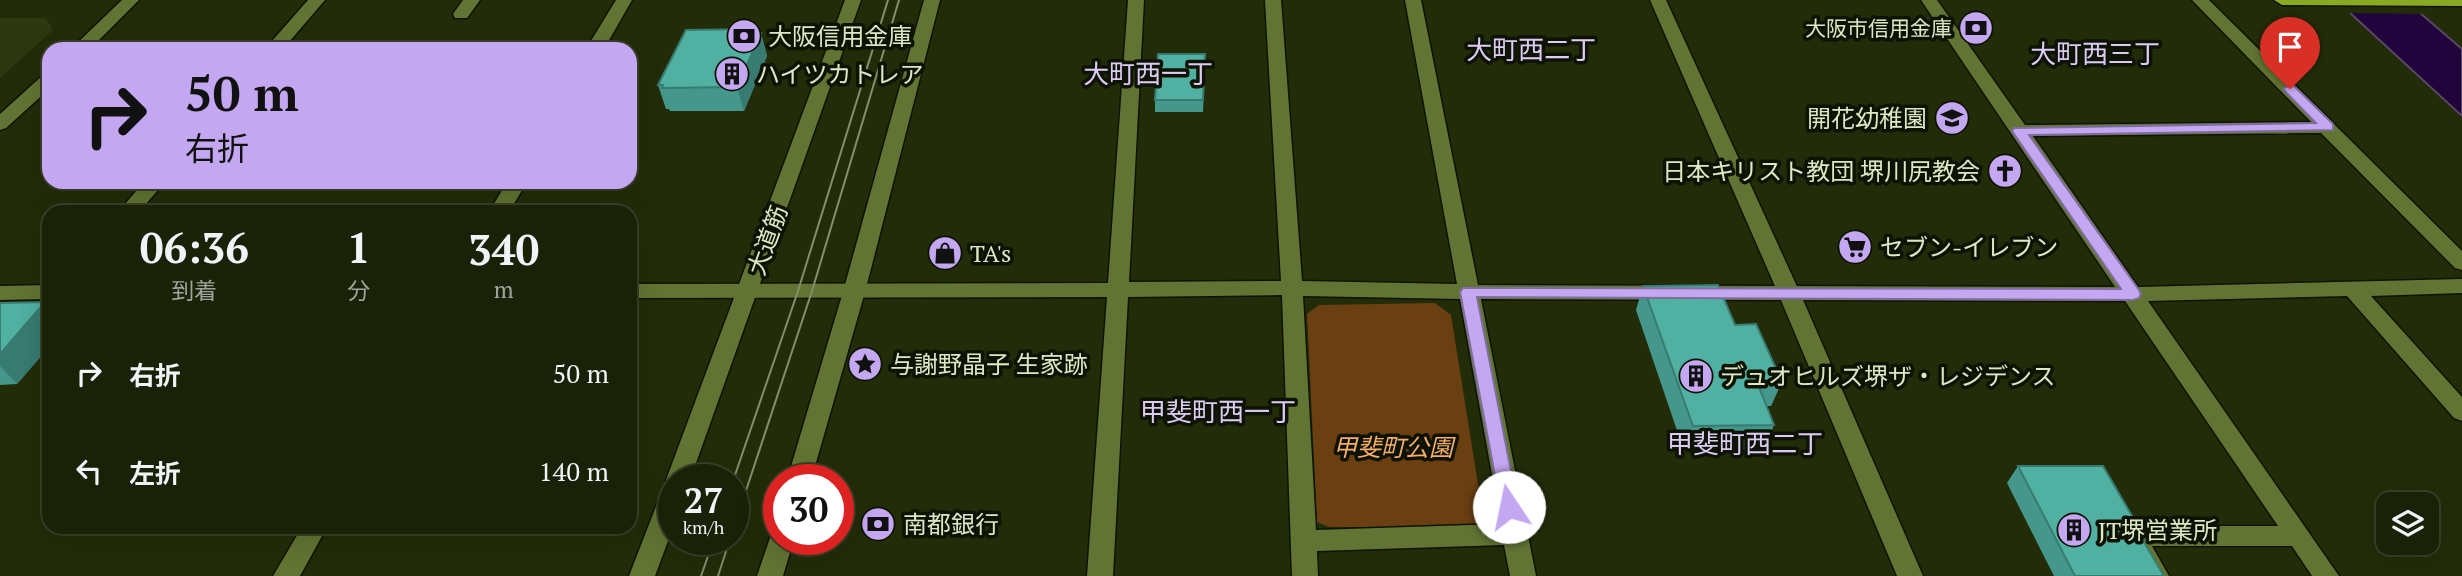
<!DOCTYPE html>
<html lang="ja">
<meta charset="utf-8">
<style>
:root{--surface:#1a2107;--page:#272e15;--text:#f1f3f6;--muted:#9fa39b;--line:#383e28}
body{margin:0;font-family:"PT Serif","Noto Sans JP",serif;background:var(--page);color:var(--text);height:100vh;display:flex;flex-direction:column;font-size:26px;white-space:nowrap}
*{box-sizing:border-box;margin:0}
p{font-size:23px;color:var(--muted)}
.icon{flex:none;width:38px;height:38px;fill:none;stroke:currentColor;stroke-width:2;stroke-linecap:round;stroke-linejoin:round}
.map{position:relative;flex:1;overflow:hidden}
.sheet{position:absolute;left:42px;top:205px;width:595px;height:329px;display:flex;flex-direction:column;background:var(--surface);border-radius:21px;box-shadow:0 7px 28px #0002,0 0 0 2px var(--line)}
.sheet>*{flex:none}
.guide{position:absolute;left:42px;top:42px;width:595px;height:147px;border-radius:21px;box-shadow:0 7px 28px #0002,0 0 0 2px var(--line);background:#c4a7f1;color:#111;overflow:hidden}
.tools{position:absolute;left:2376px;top:492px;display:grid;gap:14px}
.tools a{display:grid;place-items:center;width:63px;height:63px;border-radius:14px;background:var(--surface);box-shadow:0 7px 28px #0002,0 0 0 2px var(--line);font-size:35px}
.speed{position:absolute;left:658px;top:464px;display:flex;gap:14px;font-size:35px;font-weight:700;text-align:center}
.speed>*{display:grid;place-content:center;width:91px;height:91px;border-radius:50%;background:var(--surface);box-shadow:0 7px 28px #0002,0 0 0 2px var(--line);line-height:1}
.speed small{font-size:18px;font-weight:400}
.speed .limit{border:10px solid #d22;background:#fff;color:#111}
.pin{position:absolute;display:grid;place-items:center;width:60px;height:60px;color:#fff;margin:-72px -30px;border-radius:50% 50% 50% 0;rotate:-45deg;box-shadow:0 0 7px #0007}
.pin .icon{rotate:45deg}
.me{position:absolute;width:77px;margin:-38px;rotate:349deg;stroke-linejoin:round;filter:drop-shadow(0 0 5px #0008)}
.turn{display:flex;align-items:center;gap:24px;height:147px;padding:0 28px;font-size:32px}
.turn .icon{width:91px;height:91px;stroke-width:2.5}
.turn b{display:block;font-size:49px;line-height:60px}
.eta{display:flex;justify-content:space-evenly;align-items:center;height:119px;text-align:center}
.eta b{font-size:42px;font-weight:600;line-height:49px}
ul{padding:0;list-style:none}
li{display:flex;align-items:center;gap:21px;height:98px;padding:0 28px}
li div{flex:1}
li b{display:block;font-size:26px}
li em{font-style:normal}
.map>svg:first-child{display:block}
</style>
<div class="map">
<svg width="2462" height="576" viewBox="0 0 2462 576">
<rect width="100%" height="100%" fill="#232c09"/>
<path fill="#2e3810" d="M0,18H46L53,30L0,78Z"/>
<path fill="#6a3f11" d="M1435,303L1451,315L1484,522L1474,527H1329L1317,522L1307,314L1319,305Z"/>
<path fill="#22043d" stroke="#5a4866" stroke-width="2" d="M2336,0H2405L2462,49V116Z"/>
<path fill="#232c09" d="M2332,0H2411L2427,14L2344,13Z"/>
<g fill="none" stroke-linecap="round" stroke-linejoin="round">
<g stroke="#0e1302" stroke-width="3">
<path id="street" d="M308,0H325L283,49H265Z
M463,0H480L467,18H455L453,14Z
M616,0H632L604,49H586Z
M1128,0H1144L1129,282L1281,281L1265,0H1281L1302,281L1457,284L1405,0H1421L1478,285L2115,287L1921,0H1937L2025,125L2311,122L2192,0H2209L2462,251V270L2455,268L2321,133L2033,136L2138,287L2462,279V293L2371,296L2462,397V421L2454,418L2347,296L2148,301L2339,576H2312L2292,546H2152L2169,576H2143L2120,536L2124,529L2133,526H2278L2125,301L1481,299L1536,576H1510L1504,545L1317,551L1318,576H1292L1282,295L1128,297L1113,576H1087L1107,297L630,298V284L1108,283ZM1303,296L1460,299L1501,524L1316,530Z
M144,182H165L139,212H118Z
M507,182H527L509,212H489Z
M49,285V299L0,300V286Z
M302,527H327L300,576H273Z"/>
</g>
<g stroke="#0e1302" stroke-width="3">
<path id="secondary" d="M122,0H139L90,49H71Z
M845,0H861L690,480H674V525L655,576H629L662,491L668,483L666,480Z
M924,0H940L865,292L811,480H787L843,292Z
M1650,0H1666L1800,293L1923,576H1897L1778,293Z
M49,74V89L6,128L0,130V114L43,75Z
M779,529V539H794L783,576H757L772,532Z"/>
</g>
<g stroke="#0e1302" stroke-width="3">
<path id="highway" d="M2274,0H2462V6L2282,5Z"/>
</g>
<use href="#street" fill="#627433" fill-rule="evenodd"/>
<use href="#secondary" fill="#627433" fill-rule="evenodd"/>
<use href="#highway" fill="#89a824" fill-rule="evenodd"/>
<path stroke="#848e6c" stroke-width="2" d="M733,481L798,291L888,0
M733,530L812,291L899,0
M701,576L714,539
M718,576L730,539"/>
</g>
<path fill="#45978b" d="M757,29L758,33H761L767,56L744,111H670L669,109H666L658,85Z
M1205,66L1203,112H1155V100Z
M1643,286L1735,325L1782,382L1771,406H1767L1774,425L1764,449L1684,451L1636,310Z
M45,302L49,306V347L17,384L0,385V303Z
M2018,466L2131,520L2164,576H2054L2007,483Z"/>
<path fill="#387b71" d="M757,29L759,36L761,33L767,56L744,111L737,87Z
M45,302L49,306V347L17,384L0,366V354Z"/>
<path fill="#50b0a2" stroke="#387b71" stroke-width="2" d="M757,29L755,33H761L737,87L662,88L663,85H658L686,30Z
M1158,54H1205L1203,100H1155Z
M1718,285L1735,325L1756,324L1782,382H1757L1774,425L1693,426L1643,286Z
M45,302L0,354V303Z
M2018,466H2103L2132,516L2131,520L2164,576H2075Z"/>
<path fill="#c4a7f1" stroke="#7f6d9d" stroke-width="2" d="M2290,85L2294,86L2333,124V130L2029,135L2139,290L2141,294L2139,298L2133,300L1477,297L1518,507L1516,512L1509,515L1502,512L1460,292L1463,288L2121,289L2012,131L2014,128L2316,123L2283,89Z"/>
<defs>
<g id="bank-disc" transform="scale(1.75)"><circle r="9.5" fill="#c4a7f1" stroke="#0d1300"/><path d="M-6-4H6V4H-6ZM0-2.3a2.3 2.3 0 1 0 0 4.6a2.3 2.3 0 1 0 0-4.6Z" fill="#111"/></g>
<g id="building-disc" transform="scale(1.75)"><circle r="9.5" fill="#c4a7f1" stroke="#0d1300"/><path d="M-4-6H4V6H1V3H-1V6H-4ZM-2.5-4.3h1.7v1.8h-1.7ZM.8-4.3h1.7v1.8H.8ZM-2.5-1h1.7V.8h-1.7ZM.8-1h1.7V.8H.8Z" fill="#111"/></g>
<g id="school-disc" transform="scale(1.75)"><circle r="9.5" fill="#c4a7f1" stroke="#0d1300"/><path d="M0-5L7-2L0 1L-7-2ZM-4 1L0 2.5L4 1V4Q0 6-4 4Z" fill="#111"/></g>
<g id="church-disc" transform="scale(1.75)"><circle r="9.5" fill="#c4a7f1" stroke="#0d1300"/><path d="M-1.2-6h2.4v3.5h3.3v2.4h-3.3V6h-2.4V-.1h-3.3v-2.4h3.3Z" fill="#111"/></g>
<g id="supermarket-disc" transform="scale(1.75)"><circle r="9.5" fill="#c4a7f1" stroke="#0d1300"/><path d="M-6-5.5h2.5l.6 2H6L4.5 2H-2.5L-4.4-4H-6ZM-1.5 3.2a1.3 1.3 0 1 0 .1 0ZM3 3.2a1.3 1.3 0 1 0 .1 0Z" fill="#111"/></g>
<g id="shop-disc" transform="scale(1.75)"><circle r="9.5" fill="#c4a7f1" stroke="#0d1300"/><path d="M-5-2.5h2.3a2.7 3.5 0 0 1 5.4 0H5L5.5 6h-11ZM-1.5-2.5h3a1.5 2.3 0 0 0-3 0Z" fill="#111"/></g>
<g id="sight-disc" transform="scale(1.75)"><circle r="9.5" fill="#c4a7f1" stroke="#0d1300"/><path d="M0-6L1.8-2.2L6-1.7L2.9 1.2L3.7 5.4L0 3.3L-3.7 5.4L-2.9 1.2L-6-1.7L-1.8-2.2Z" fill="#111"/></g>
</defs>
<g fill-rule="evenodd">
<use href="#bank-disc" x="1976" y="28"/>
<use href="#bank-disc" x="744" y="36"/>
<use href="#building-disc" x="732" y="74"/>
<use href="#school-disc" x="1952" y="118"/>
<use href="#church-disc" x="2005" y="171"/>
<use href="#supermarket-disc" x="1855" y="247"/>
<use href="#shop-disc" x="945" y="253"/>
<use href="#sight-disc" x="865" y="364"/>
<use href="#building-disc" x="1696" y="376"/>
<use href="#bank-disc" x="878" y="524"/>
<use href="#building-disc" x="2074" y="530"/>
</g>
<g text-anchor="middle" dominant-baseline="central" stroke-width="7" stroke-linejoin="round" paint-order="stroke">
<g font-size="21" fill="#dce7c5" stroke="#0d1300" text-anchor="end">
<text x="1952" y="28">大阪市信用金庫</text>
</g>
<g font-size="24" fill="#dce7c5" stroke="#0d1300" text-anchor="start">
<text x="768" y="36">大阪信用金庫</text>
<text x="756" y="74">ハイツカトレア</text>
<text x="1927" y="118" text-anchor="end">開花幼稚園</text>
<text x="1980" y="171" text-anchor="end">日本キリスト教団 堺川尻教会</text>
<text x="1880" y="247">セブン-イレブン</text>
<text x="970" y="253">TA's</text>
<text x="890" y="364">与謝野晶子 生家跡</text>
<text x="1720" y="376">デュオヒルズ堺ザ・レジデンス</text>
<text x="903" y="524">南都銀行</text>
<text x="2098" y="530">JT堺営業所</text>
</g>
<g font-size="24" fill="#dce7c5" stroke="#0d1300">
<text transform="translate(767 240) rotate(-70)">大道筋</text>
</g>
<g font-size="24" font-style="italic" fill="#f5ad6b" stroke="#0d1300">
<text x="1393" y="447">甲斐町公園</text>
</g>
<g font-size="26" fill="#dbcbf6" stroke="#0d1300">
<text x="1531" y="49">大町西二丁</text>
<text x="2095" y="53">大町西三丁</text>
<text x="1148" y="73">大町西一丁</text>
<text x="1218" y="411">甲斐町西一丁</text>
<text x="1745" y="443">甲斐町西二丁</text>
</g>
</g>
</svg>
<div class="tools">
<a><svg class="icon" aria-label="layers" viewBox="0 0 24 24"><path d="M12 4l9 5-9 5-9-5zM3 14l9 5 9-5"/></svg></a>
</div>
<div class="speed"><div>27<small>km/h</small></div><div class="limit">30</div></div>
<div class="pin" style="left:2290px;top:89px;background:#d93025"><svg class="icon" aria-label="arrive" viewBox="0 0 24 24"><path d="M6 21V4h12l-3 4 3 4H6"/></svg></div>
<svg class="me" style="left:1509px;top:507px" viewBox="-20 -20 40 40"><circle r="19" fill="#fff"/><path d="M0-13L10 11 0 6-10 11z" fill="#c4a7f1"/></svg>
<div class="guide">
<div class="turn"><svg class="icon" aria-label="right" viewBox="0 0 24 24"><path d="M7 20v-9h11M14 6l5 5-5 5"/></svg><div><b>50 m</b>右折</div></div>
</div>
<section class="sheet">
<div class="eta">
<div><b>06:36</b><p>到着</p></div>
<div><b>1</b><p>分</p></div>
<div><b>340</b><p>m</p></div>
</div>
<ul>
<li><svg class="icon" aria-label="right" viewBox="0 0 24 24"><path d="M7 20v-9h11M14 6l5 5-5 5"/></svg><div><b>右折</b></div><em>50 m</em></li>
<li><svg class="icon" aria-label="left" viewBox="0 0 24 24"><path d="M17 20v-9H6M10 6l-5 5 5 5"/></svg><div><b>左折</b></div><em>140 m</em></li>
</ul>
</section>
</div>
